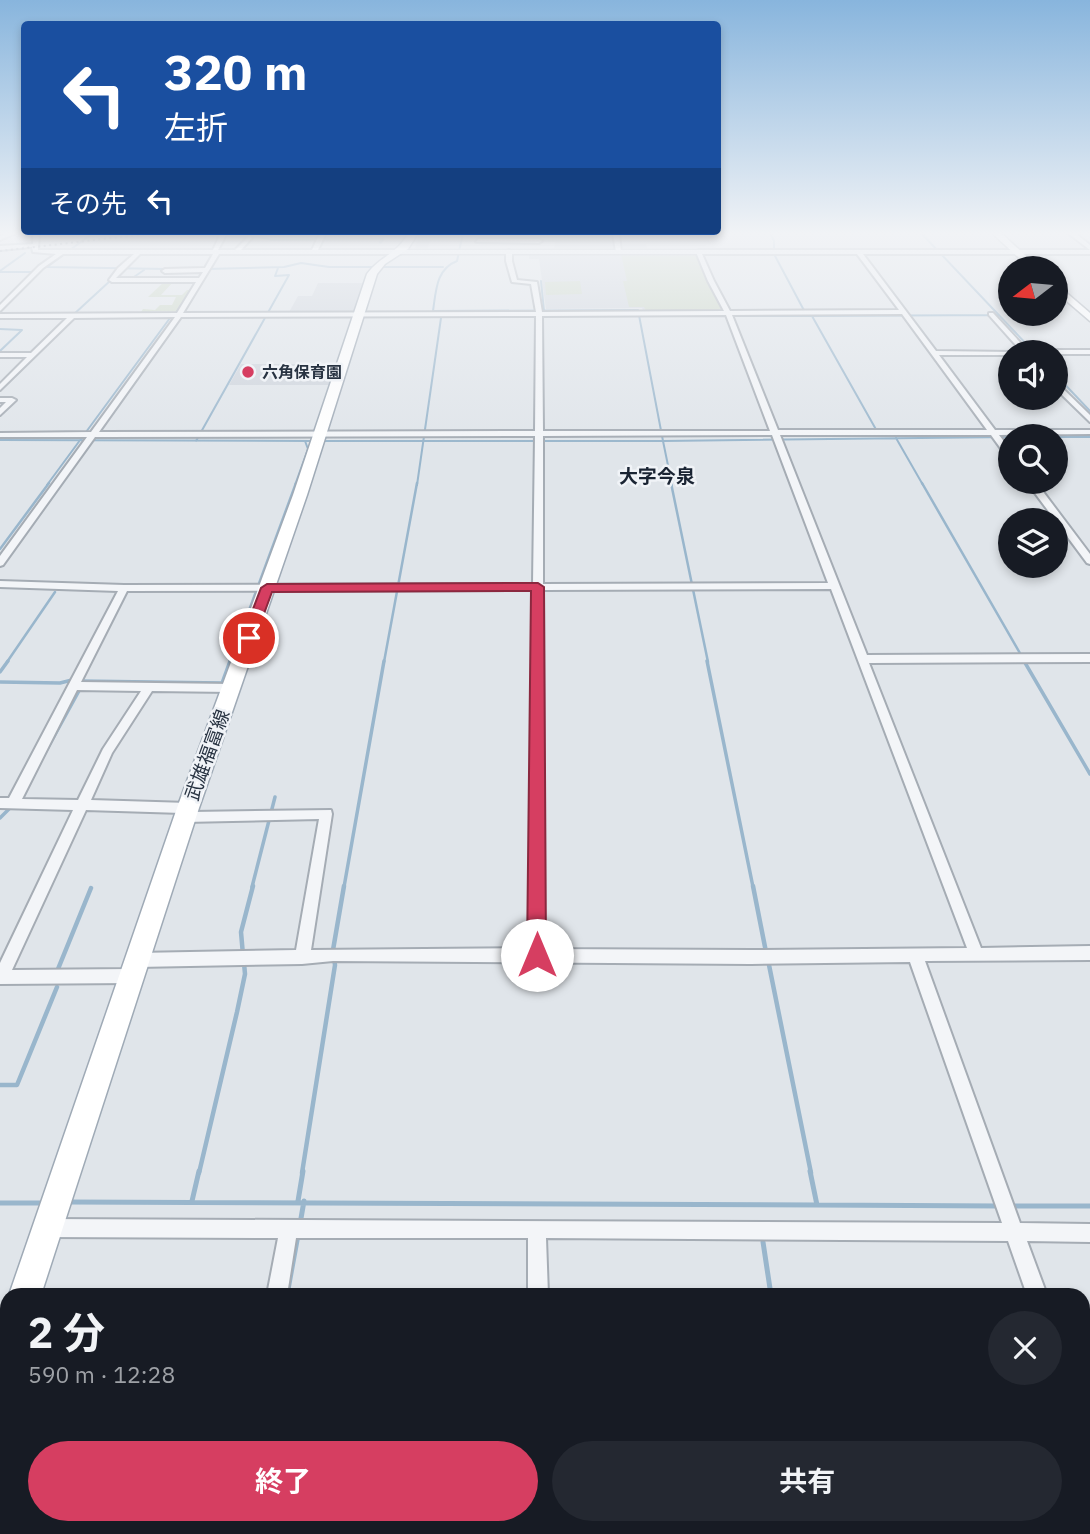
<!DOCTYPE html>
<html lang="ja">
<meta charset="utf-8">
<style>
:root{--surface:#171b24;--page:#242831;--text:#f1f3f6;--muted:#9ea1a6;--accent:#d63e61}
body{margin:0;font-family:"IBM Plex Sans","Noto Sans JP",sans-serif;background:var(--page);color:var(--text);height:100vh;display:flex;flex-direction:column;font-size:26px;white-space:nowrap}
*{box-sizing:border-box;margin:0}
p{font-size:23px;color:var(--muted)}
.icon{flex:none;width:38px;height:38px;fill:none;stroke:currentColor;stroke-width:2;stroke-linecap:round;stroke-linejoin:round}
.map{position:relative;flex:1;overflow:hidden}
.side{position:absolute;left:0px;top:1288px;width:1090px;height:247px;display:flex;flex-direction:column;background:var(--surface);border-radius:21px 21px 0 0;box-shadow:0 4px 10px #0003}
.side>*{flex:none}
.top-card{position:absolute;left:21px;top:21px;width:700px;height:214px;border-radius:7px;box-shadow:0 4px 10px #0003;background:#1a4fa0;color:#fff;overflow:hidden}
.needle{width:46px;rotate:254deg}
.fabs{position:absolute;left:998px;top:256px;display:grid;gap:14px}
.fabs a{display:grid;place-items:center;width:70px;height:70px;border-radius:50%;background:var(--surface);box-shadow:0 4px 10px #0003;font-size:35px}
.pin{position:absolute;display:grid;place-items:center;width:60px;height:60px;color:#fff;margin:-30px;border:4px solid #fff;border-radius:50%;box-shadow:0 2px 7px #0007}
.me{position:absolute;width:77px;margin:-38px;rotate:0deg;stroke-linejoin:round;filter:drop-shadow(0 0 5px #0008)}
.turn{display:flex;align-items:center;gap:24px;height:147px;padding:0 28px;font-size:32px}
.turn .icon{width:91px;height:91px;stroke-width:2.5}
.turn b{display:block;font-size:49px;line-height:60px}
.then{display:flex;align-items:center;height:66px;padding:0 28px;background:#0003;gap:14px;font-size:26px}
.round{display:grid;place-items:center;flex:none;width:74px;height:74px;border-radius:37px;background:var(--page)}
.summary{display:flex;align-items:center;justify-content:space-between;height:119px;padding:0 28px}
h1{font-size:42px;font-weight:700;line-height:52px}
.cta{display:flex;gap:14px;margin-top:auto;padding:14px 28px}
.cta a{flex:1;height:80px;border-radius:42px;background:var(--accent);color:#fff;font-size:28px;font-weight:700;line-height:80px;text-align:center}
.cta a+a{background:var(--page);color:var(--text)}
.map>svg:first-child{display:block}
</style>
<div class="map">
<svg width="1090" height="1534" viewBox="0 0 1090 1534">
<rect width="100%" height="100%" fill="#e0e5ea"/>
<path fill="#ced4dc" d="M419,233H462L461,237L460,240L430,241L427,251H420L415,248Z
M506,233L618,235L620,244H646L648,251H554L555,242H540V237H506Z
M698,253L725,311L644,312L642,308L546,309L539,259H529V254Z
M318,283H366L355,314H288L298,296H312Z
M241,364H337L330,385H229Z"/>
<path fill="#c7d4c1" d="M621,254H697L707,282L722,308L715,311H646L644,307H629L623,281H627Z
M165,281H174L161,295H182L187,290H196L183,312L151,311L148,314L139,315L143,309L155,310L160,305H172L176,297H148Z
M580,281L582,294L546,295L545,282Z"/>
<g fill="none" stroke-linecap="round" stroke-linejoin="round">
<path stroke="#99b6cc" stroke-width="2" d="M93,233L47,267L167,269
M463,233L457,261C436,269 436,291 433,311L638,310L663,441L1010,437
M921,233L1033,351
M1076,233L1090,244
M206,269L284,267L301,263L329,267H443
M0,271L25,253
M0,272H32
M131,279L144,270
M541,281L544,311
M176,313L181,305
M73,315L111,280
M639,316H807L774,254V241L770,233
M807,316L999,315
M812,316L878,433
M0,329L22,330L0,351
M1055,374L1090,411
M1055,437H1090
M896,438L923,485
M0,440L313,441
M196,441L289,275L275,276L278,268
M321,441H663L672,485
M47,485L170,318
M295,485L308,449L305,441
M417,485L442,311"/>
<path stroke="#99b6cc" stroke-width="2.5" d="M671,483L708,662
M922,483L1025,662
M0,549L49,483
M7,662L55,592
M230,662L296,483
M384,662L417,483"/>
<path stroke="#99b6cc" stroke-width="3.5" d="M707,661L753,887
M1024,661L1090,774
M0,672L8,661
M80,681L222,683L230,661
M0,682L60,683L72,680
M40,762L80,689
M0,818L12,806
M252,887L275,797
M344,887L384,661"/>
<path stroke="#99b6cc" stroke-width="4.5" d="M753,886L766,952
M243,955L241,932L253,886
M768,960L811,1173
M58,969L91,888
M0,1085H17L57,987
M199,1173L237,1012L245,974L244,963
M302,1173L335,965L333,950L344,886"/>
<path stroke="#99b6cc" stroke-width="5" d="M810,1171L817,1205L1000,1206
M192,1201L199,1171
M298,1201L303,1171
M67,1202L817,1205
M0,1203H45
M1012,1206H1090
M300,1224L304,1201
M763,1242L771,1295
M287,1295L298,1235
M805,1528L806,1534
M245,1534L246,1528"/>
<path fill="#99b6cc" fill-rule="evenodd" d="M91,233L258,236L272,239L383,238L385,239L381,244L379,243L380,240L272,241L258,238Z"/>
<g stroke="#a5acb4" stroke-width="4">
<path id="minor" d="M8,233H16L0,240V236Z
M33,233H39L38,250H213L221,233H227L218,250H235L249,236L252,238L241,250H312L320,233H326L318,250H400L403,252L400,254H219L183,313L536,312L531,284L512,282L506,261V252L509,250L512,252V261L517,280L537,282L542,312L724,311L708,281L696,252L699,250H1090V254H863L936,351L1012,352H1010V355H939L995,430H1090V434L999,435L1010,449V457H1007L991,435H780L867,655L1090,654V662L869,663L981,948L1090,946V960L925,961L1020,1223L1090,1224V1242L1027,1241L1047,1295H1027L1008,1241L546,1238L548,1295H528V1238H296L287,1295H267L278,1238L47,1237L41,1234L38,1228L41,1222L47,1219L1002,1223L910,962L751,964L333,961L302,964L137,967L132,965L130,960L132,955L137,953L296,950L319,819L185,822L180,821L179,817L182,813L86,810L12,970L132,969L137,971L139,976L137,981L132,983L0,984V963L73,810L0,808V798H9L118,591L0,587V581L124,585L533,584L535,436L95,437L3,565L0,566V556L87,437H0V433L91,432L175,317L74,318L0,390V384L27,357H0V353H31L67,318H0V314L177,313L196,282H112L109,280L118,268L134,254H63L43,268L0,311V305L39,266L56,254L33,252L32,247L0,250V246L33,244ZM140,254H213L205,268L165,269L162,271L165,273L203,272L199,278H116ZM702,254H857L899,310L730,311L714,281ZM902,314L987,430H778L732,315ZM726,315L770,431H543L542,316ZM536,316L535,431L99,432L181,317ZM772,435L828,583L543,584V436ZM831,589L967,948L751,950L544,949L543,590ZM533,590L530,948L311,950L332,814L331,810L192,812L194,808L193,804L188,803L91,800L112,753L152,691L231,692L237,688L231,684L81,682L127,591ZM77,690L141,691L103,749L78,800L22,799Z
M613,233H619L621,253L616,252Z
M1068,233H1075L1090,245V250Z
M478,239H539L542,241L539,243L476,242Z
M989,313H993L1029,352H1022L989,315Z
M1055,350H1090V354H1055V352H1052Z
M1055,381L1090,415V422L1055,388Z
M0,398H12L16,400L0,415V408L6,402H0Z
M1026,481H1035L1090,554V564L1087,563Z
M1083,1415L1090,1418V1456L1083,1453Z
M222,1528H244L243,1534H221Z
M532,1528H554V1534H532Z"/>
</g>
<g stroke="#a5acb4" stroke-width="3">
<path id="tertiary" d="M397,250H699L703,252L699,254H400Z"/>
</g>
<g stroke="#a5acb4" stroke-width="3">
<path id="secondary" d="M992,233H1001L1039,268H1030Z
M1055,283L1090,313V321L1055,291Z"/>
</g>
<g stroke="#9faab6" stroke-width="3">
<path id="primary" d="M408,233H418L408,249L385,264L377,274L307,495L199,808L41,1295H9L177,808L293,495L367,274C379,257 400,252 408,233Z
M7,1331V1383L0,1386V1334Z"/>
</g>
<use href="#minor" fill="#f3f5f8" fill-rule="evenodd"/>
<use href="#tertiary" fill="#f3f5f8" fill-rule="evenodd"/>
<use href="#secondary" fill="#fff" fill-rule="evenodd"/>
<use href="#primary" fill="#fff" fill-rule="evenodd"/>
<path stroke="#798594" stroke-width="2" stroke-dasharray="2 3.5" stroke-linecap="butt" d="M0,251L155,233"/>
</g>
<linearGradient id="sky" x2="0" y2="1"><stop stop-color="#88b5dd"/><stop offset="0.52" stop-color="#f1f3f6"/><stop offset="1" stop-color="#f1f3f6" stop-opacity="0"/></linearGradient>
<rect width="1090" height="448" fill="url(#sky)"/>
<path fill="#d63e61" stroke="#8b283f" stroke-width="2" d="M538,583L544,587L546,955L543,961L537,963L530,961L527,955L531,591L272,592L254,641L249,642L242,638L261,588L267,584Z"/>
<circle fill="#d63e61" stroke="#f0f3f7" stroke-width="2.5" cx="248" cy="372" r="7"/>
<g text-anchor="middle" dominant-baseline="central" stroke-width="5" stroke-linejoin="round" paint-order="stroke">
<g font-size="16" font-weight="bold" fill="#283342" stroke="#f0f3f7" text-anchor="start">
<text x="262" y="372">六角保育園</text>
</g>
<g font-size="19" font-weight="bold" fill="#1a2433" stroke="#f0f3f7">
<text x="657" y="476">大字今泉</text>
</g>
<g font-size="19" fill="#283342" stroke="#f0f3f7">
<text transform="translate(207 755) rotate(-70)">武雄福富線</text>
</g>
</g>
</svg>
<div class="fabs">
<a><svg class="needle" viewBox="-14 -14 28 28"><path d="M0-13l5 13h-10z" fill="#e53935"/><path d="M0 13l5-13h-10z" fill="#9ea1a6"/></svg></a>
<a><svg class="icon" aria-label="sound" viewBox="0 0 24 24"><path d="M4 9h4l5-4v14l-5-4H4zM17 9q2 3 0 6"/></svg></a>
<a><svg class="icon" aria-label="search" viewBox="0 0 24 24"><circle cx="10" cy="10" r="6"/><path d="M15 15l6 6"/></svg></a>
<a><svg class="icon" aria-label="layers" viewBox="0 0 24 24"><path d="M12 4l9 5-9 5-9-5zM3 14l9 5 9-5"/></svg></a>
</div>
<div class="pin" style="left:249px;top:638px;background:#d93025"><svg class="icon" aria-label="arrive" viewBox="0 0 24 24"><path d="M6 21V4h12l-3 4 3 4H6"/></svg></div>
<svg class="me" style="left:537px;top:955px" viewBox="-20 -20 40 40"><circle r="19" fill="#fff"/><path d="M0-13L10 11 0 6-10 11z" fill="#d63e61"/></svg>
<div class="top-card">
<div class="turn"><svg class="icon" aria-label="left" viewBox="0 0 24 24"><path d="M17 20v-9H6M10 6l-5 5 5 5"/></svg><div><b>320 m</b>左折</div></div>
<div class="then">その先<svg class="icon" aria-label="left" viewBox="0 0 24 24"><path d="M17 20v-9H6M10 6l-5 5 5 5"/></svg></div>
</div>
<section class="side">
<div class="summary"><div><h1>2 分</h1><p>590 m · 12:28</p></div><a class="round"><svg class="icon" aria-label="close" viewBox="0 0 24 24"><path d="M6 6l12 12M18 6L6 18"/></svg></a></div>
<div class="cta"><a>終了</a><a>共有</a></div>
</section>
</div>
